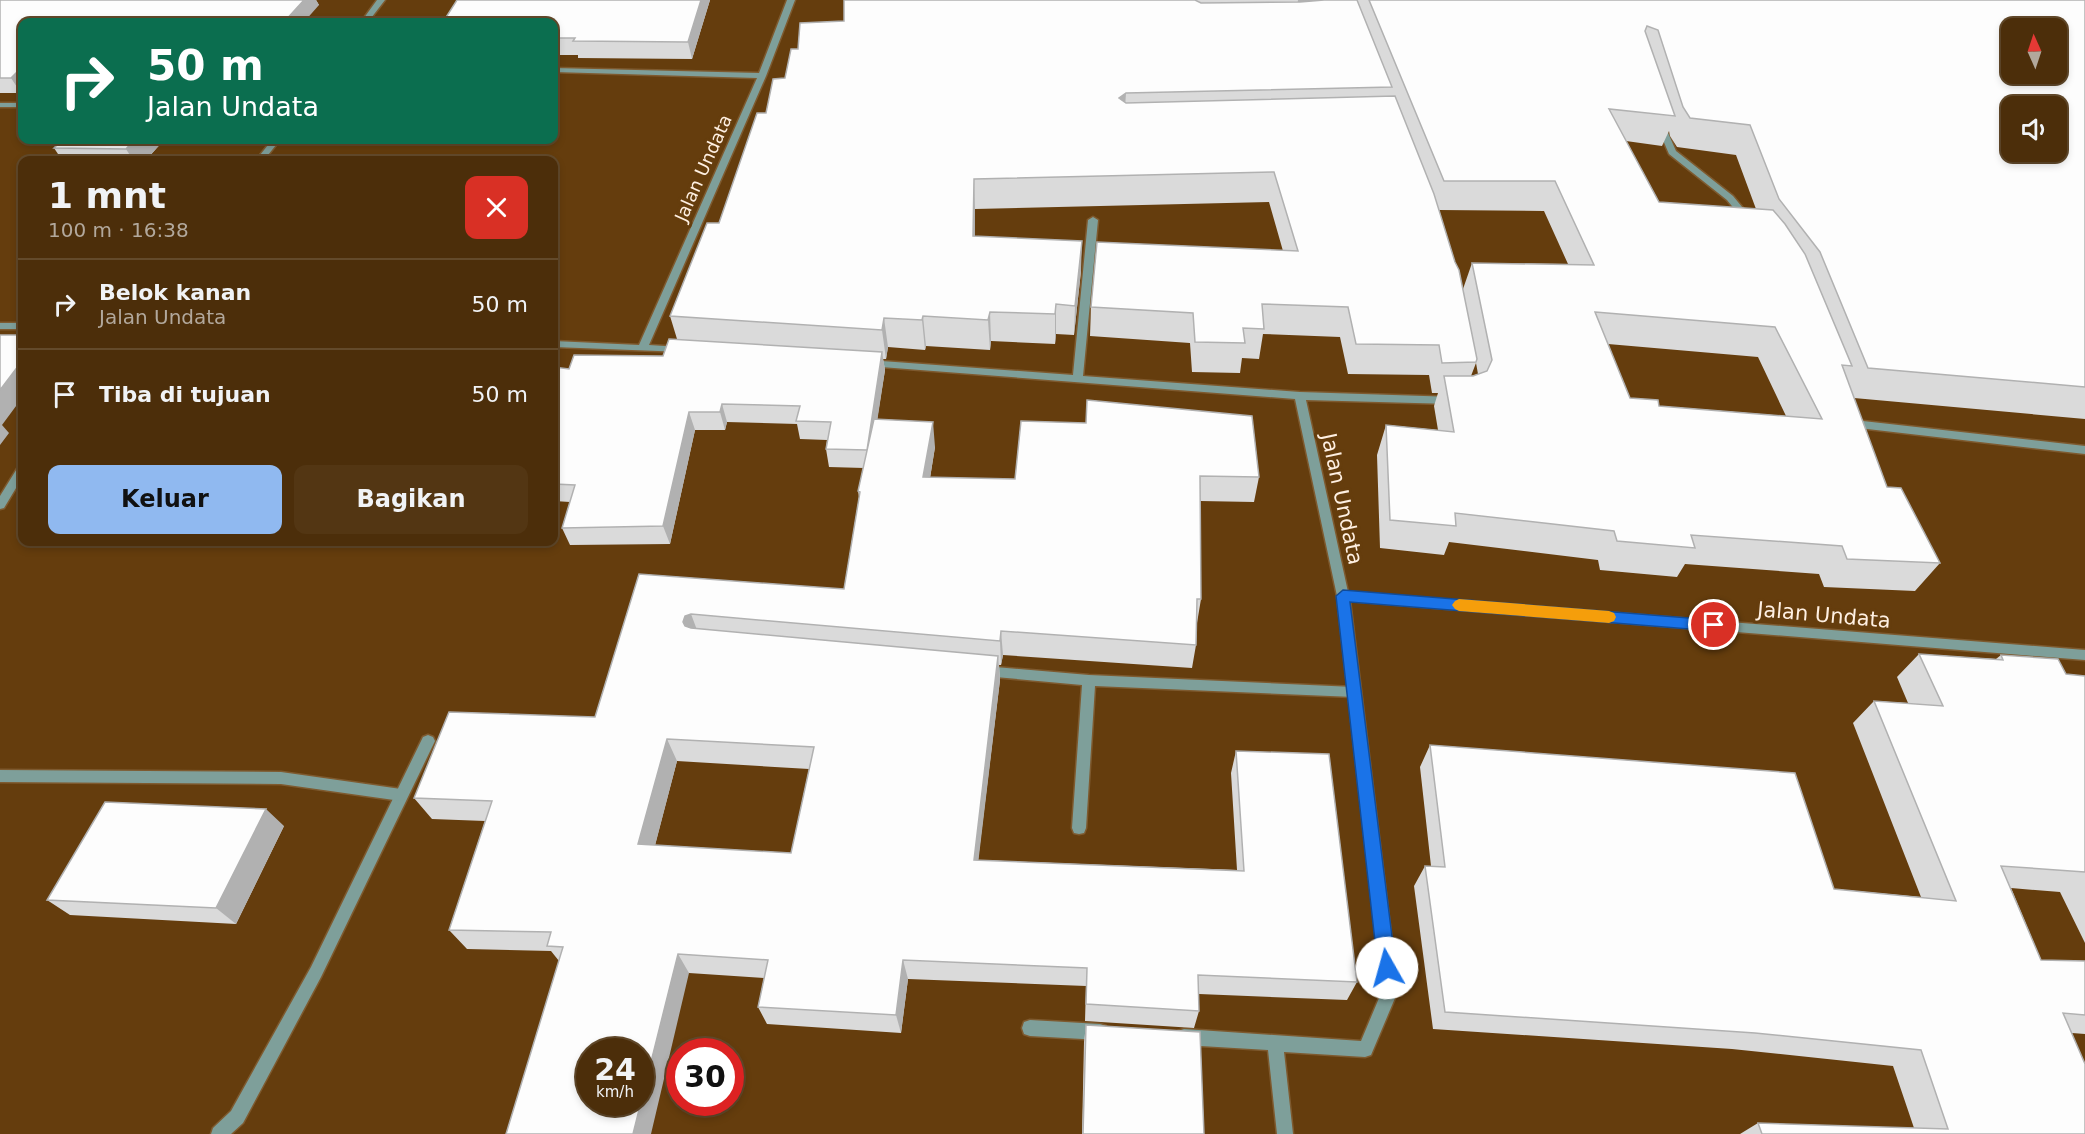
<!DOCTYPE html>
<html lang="id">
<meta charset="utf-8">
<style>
:root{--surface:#4c2e0a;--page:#533613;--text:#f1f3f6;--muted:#b2a89c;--line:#634a2b;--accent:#90b9f0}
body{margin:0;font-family:"DejaVu Sans",sans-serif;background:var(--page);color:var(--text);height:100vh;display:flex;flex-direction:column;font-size:22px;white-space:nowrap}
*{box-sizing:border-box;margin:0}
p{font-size:20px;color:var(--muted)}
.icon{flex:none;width:33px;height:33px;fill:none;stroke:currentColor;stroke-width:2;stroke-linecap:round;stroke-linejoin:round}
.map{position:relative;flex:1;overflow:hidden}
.details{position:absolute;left:18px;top:156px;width:540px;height:390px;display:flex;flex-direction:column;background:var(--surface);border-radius:12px;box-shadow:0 3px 9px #0003,0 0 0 2px var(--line)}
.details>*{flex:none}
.banner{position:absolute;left:18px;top:18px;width:540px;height:126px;border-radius:12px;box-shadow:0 3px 9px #0003,0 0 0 2px var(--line);background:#0b6e4f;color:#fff;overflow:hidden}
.needle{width:39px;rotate:357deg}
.buttons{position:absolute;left:2001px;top:18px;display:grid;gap:12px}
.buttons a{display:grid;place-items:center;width:66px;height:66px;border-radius:12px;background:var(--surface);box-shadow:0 3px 9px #0003,0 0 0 2px var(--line);font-size:30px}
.speed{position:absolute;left:576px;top:1038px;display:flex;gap:12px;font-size:30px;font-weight:700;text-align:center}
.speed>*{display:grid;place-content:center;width:78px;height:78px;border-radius:50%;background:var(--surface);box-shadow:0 3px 9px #0003,0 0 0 2px var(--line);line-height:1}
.speed small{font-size:15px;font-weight:400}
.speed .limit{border:9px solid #d22;background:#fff;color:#111}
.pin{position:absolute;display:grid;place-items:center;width:51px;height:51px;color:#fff;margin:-26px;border:3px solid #fff;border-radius:50%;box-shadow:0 2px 6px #0007}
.me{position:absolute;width:66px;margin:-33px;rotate:353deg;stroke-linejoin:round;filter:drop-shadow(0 0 4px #0008)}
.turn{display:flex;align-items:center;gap:21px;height:126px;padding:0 30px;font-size:27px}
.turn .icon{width:78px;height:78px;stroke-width:2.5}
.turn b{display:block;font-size:42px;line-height:51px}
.round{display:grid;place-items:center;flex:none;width:63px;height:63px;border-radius:12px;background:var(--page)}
.head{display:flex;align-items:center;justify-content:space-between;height:102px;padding:0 30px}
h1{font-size:36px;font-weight:700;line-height:45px}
.primary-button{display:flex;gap:12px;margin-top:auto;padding:12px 30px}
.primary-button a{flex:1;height:69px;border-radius:12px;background:var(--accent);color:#111;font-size:24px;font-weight:700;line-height:69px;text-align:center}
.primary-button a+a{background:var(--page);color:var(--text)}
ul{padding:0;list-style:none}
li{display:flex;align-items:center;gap:18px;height:90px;padding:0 30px;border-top:2px solid var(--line)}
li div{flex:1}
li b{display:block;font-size:22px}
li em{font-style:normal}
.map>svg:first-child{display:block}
</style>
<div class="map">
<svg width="2085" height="1134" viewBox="0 0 2085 1134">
<rect width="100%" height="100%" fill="#653d0d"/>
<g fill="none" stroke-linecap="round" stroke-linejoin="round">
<g stroke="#7e5a2f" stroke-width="3">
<path id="lane" d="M0,103H22V107H0Z
M1658,124L1665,126L1676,151L1733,196L1752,219L1750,221H1744L1727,200L1669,154L1657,126Z
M1849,416L1854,420L2085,446V454L1850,427L1846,426L1844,420Z
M984,666L1089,675L1354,687L1359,688L1360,692L1359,696L1354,697L1095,686L1086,828L1084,833L1079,834L1074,833L1072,828L1082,685L984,676L979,675L978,671L979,667Z
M428,735L433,737L435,741L321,977L243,1123L231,1134H211L213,1128L231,1111L311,967L423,737Z"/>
</g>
<g stroke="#7e5a2f" stroke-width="3">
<path id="street" d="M377,0H385L368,22H361Z
M787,0H795L766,76L649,345L680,347L685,350L684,352L554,347V341L639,345L757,78L554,72V68L759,73Z
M272,140H280L264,160H256Z
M1093,217L1098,220L1083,376L1300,392L1455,397L1456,400L1455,403L1451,404L1306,400L1348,592L2085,650V660L1350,601L1398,991L1371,1055L1365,1057L1284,1052L1293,1134H1277L1268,1050L1184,1045L1178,1043L1176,1037L1178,1031L1184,1029L1361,1041L1382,991L1337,596L1295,399L868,366L863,363L868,360L1073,375L1088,220Z
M0,323H22V329H0Z
M22,466V478L4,508L0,509V496L18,467Z
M0,770L281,772L401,789L406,791L408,795L406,799L401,801L281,784L0,782Z
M1030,1020L1100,1024L1106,1026L1108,1032L1106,1038L1100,1040L1030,1036L1024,1034L1022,1028L1024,1022Z"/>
</g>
<use href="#lane" fill="#7e9f9a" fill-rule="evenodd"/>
<use href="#street" fill="#7e9f9a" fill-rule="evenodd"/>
</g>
<path fill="#dadada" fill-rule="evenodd" d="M0,0H316L319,5L22,22L21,93H0Z
M457,0H710L692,59L578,58V55H554V22Z
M844,0H2085V419L1854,398L1887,487L1940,563L1915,591L1824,587L1819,574L1685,564L1677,577L1600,570L1598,560L1449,542L1444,555L1380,548L1377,455L1386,425L1438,430L1434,406L1438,393H1432L1429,375L1348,374L1340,337L1263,334L1259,359L1242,358L1240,373L1192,372L1190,343L1090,336L1091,307L1283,251L1269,202L975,209V236L1081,271L1074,335L1056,334L1055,344L991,341L990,350L926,346L925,350L888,347L886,359H883L885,370L877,420L935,447L930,478L1015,479L1021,421L1259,477L1254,502L1200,501L1201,599L1197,623L1196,645L1192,668L1003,655L1001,665H999L1000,680L978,860L1237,870L1231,773L1236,751L1357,982L1347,1000L1199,994V1011L1194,1028L1085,1021L1086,986L908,979L901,1033L767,1024L758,1007L764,978L689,973L559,961L551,951L467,949L449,930L485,821L432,819L414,798L595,717L639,574L844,589L859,497L858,491L864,468L829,467L826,449L827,440L800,439L797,424L727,422L725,430H695L670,544L570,545L562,528L570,502L554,501V367L569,369L663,356L677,339L670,316L719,223L766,113L785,78L798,49L844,21ZM1669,131L1670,136L1677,147L1736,155L1756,209L1659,202L1626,141L1662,146ZM1439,210L1544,211L1568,264L1472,263L1463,289ZM1608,344L1758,357L1786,416L1659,406L1630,398ZM1476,363L1478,374L1471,376ZM677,761L809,769L791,853L655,845Z
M164,140L146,160H62L54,148Z
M1919,654L1996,659L2001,655L2066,674L2085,676V943L2060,892L2011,888L2041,960L2085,961V1034L2072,1033L2085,1134H1740L1758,1123L1914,1128L1893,1066L1732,1049L1433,1029L1414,886L1425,866H1431L1420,767L1430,745L1834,889L1921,897L1853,723L1874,701L1908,703L1897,677Z
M284,826L236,924L70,915L47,900Z
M1086,1025L1204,1134H1082L1084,1042Z"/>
<path fill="#b1b1b1" d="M304,0H316L319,5L304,22H284Z
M701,0H710L692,59L688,42Z
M1298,0H1350L1295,22Z
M22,67V92L21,93L11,78Z
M1126,93L1124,122L1119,98Z
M134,140H164L146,160H133L126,149Z
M974,179L975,209V266L973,236Z
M1082,241L1081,271L1074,335L1075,306Z
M1056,304V334L1055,344V314Z
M990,312L991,341L990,350L988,320Z
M923,316L926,346L925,350L922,320Z
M884,318L888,347L886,359L882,330Z
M882,352L885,370L870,468L867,450Z
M22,361V398L2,425L9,433L0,445V390Z
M722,404L727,422L725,430L720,412Z
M689,412L695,430L670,544L663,526Z
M933,422L935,447L926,503L923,477Z
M691,614L700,638L694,640L683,622L685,616Z
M1001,631L1003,655L1001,665L1000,641Z
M998,656L1000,680L976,881L974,860Z
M667,739L677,761L650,865L638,844Z
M266,809L284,826L236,924L216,908Z
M678,954L689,973L651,1134H633Z
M903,960L908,979L901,1033L896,1015Z"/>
<path fill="#fdfdfd" stroke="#b1b1b1" stroke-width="1.5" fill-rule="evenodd" d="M0,0H304L284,22H22V67L11,78H0Z
M457,0H701L688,42L573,41L575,38H554V22H443Z
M844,0H1195L1201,3L1300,2L1324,0H1357L1392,87L1126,93L1119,98L1126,103L1395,96L1434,194L1455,262L1459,270L1477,359L1476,362L1442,363L1439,345L1356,344L1348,307L1262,304L1264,329L1243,328L1245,343L1195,342L1193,313L1091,307L1097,242L1298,251L1274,172L974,179L973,236L1082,241L1075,306L1056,304L1055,314L990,312L988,320L923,316L922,320L884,318L882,330L670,316L707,223H719L757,113H766L773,79L785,78L791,49H798L800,23L844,21Z
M1369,0H2085V387L1868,368L1820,252L1779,199L1750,125L1690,118L1683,107L1658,30L1647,26L1645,31L1675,116L1609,109L1659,202L1773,210L1785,224L1805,254L1852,366L1842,365L1887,487L1901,488L1940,563L1847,559L1842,546L1691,535L1695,548L1617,541L1614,531L1455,513L1456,526L1390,520L1386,425L1454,432L1444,376H1473L1487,371L1492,360L1472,263L1594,265L1555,181H1444ZM2012,28H2056V74H2012ZM2012,106H2056V152H2012ZM1595,312L1775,327L1822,419L1659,406L1658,400L1630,398Z
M62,140H134L126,149L54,148Z
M0,335H22V361L0,390Z
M669,339L882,352L867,450L826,449L831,422L796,421L800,406L722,404L720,412H689L663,526L562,528L575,485L554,484V367L569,369L574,355L663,356Z
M1087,400L1252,416L1259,477L1200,476L1201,599H1197L1196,645L1001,631L1000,641L691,614L685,616L683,622L685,626L691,628L998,656L974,860L1244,871L1236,751L1329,754L1357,982L1198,975L1199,1011L1086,1004L1087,968L903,960L896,1015L758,1007L768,960L678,954L633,1134H506L563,947L547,946L551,932L449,930L492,801L414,798L449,712L595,717L639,574L844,589L860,492L858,491L874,419L933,422L923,477L1015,479L1021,421L1086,423ZM667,739L814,747L791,853L638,844ZM590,1052H640V1102H590Z
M1919,654L2003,660L2001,655L2058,659L2066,674L2085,676V872L2001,866L2041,960L2085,961V1015L2063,1013L2085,1064V1134H1762L1758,1123L1948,1129L1921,1050L1755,1033L1445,1012L1425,866L1445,867L1430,745L1795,773L1834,889L1956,901L1874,701L1943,706Z
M105,802L266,809L216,908L47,900Z
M1086,1025L1200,1032L1204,1134H1083Z"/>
<path fill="#1a73e8" stroke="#114b97" stroke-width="1.5" d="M1343,590L1714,620L1719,621L1721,625L1719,629L1714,631L1350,602L1396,968L1393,974L1387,977L1381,974L1378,968L1336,596Z"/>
<path fill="#f59e0b" d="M1459,599L1609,611L1614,613L1616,617L1614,621L1609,623L1459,611L1455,609L1452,605L1455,601Z"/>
<g text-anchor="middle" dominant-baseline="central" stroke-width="6" stroke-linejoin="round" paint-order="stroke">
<g font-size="18" fill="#fff0e2" stroke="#653d0d">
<text transform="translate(703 168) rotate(-66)">Jalan Undata</text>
</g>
<g font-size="21" fill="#fff0e2" stroke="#653d0d">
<text transform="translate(1342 499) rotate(78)">Jalan Undata</text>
<text transform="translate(1824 615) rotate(5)">Jalan Undata</text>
</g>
</g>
</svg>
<div class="buttons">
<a><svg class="needle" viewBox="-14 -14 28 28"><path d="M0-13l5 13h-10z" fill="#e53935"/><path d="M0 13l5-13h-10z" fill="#b2a89c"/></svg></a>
<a><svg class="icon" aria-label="sound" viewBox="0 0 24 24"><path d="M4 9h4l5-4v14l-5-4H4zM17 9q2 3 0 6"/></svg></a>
</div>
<div class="speed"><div>24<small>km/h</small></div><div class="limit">30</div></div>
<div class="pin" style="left:1714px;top:625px;background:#d93025"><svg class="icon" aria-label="arrive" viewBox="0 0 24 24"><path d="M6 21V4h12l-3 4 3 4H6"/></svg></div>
<svg class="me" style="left:1387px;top:968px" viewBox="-20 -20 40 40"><circle r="19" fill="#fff"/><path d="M0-13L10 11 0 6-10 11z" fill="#1a73e8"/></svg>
<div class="banner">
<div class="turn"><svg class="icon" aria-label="right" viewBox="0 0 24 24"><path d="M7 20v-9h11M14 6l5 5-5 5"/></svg><div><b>50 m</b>Jalan Undata</div></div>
</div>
<section class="details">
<div class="head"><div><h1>1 mnt</h1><p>100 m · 16:38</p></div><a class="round" style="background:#d93025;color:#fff"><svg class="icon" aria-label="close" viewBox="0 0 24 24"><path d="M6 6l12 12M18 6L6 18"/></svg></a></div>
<ul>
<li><svg class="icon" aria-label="right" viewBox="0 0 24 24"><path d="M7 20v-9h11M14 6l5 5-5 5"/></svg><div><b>Belok kanan</b><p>Jalan Undata</p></div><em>50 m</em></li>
<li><svg class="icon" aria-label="arrive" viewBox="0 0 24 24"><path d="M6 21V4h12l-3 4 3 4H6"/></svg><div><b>Tiba di tujuan</b></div><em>50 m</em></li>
</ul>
<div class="primary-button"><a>Keluar</a><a>Bagikan</a></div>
</section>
</div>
